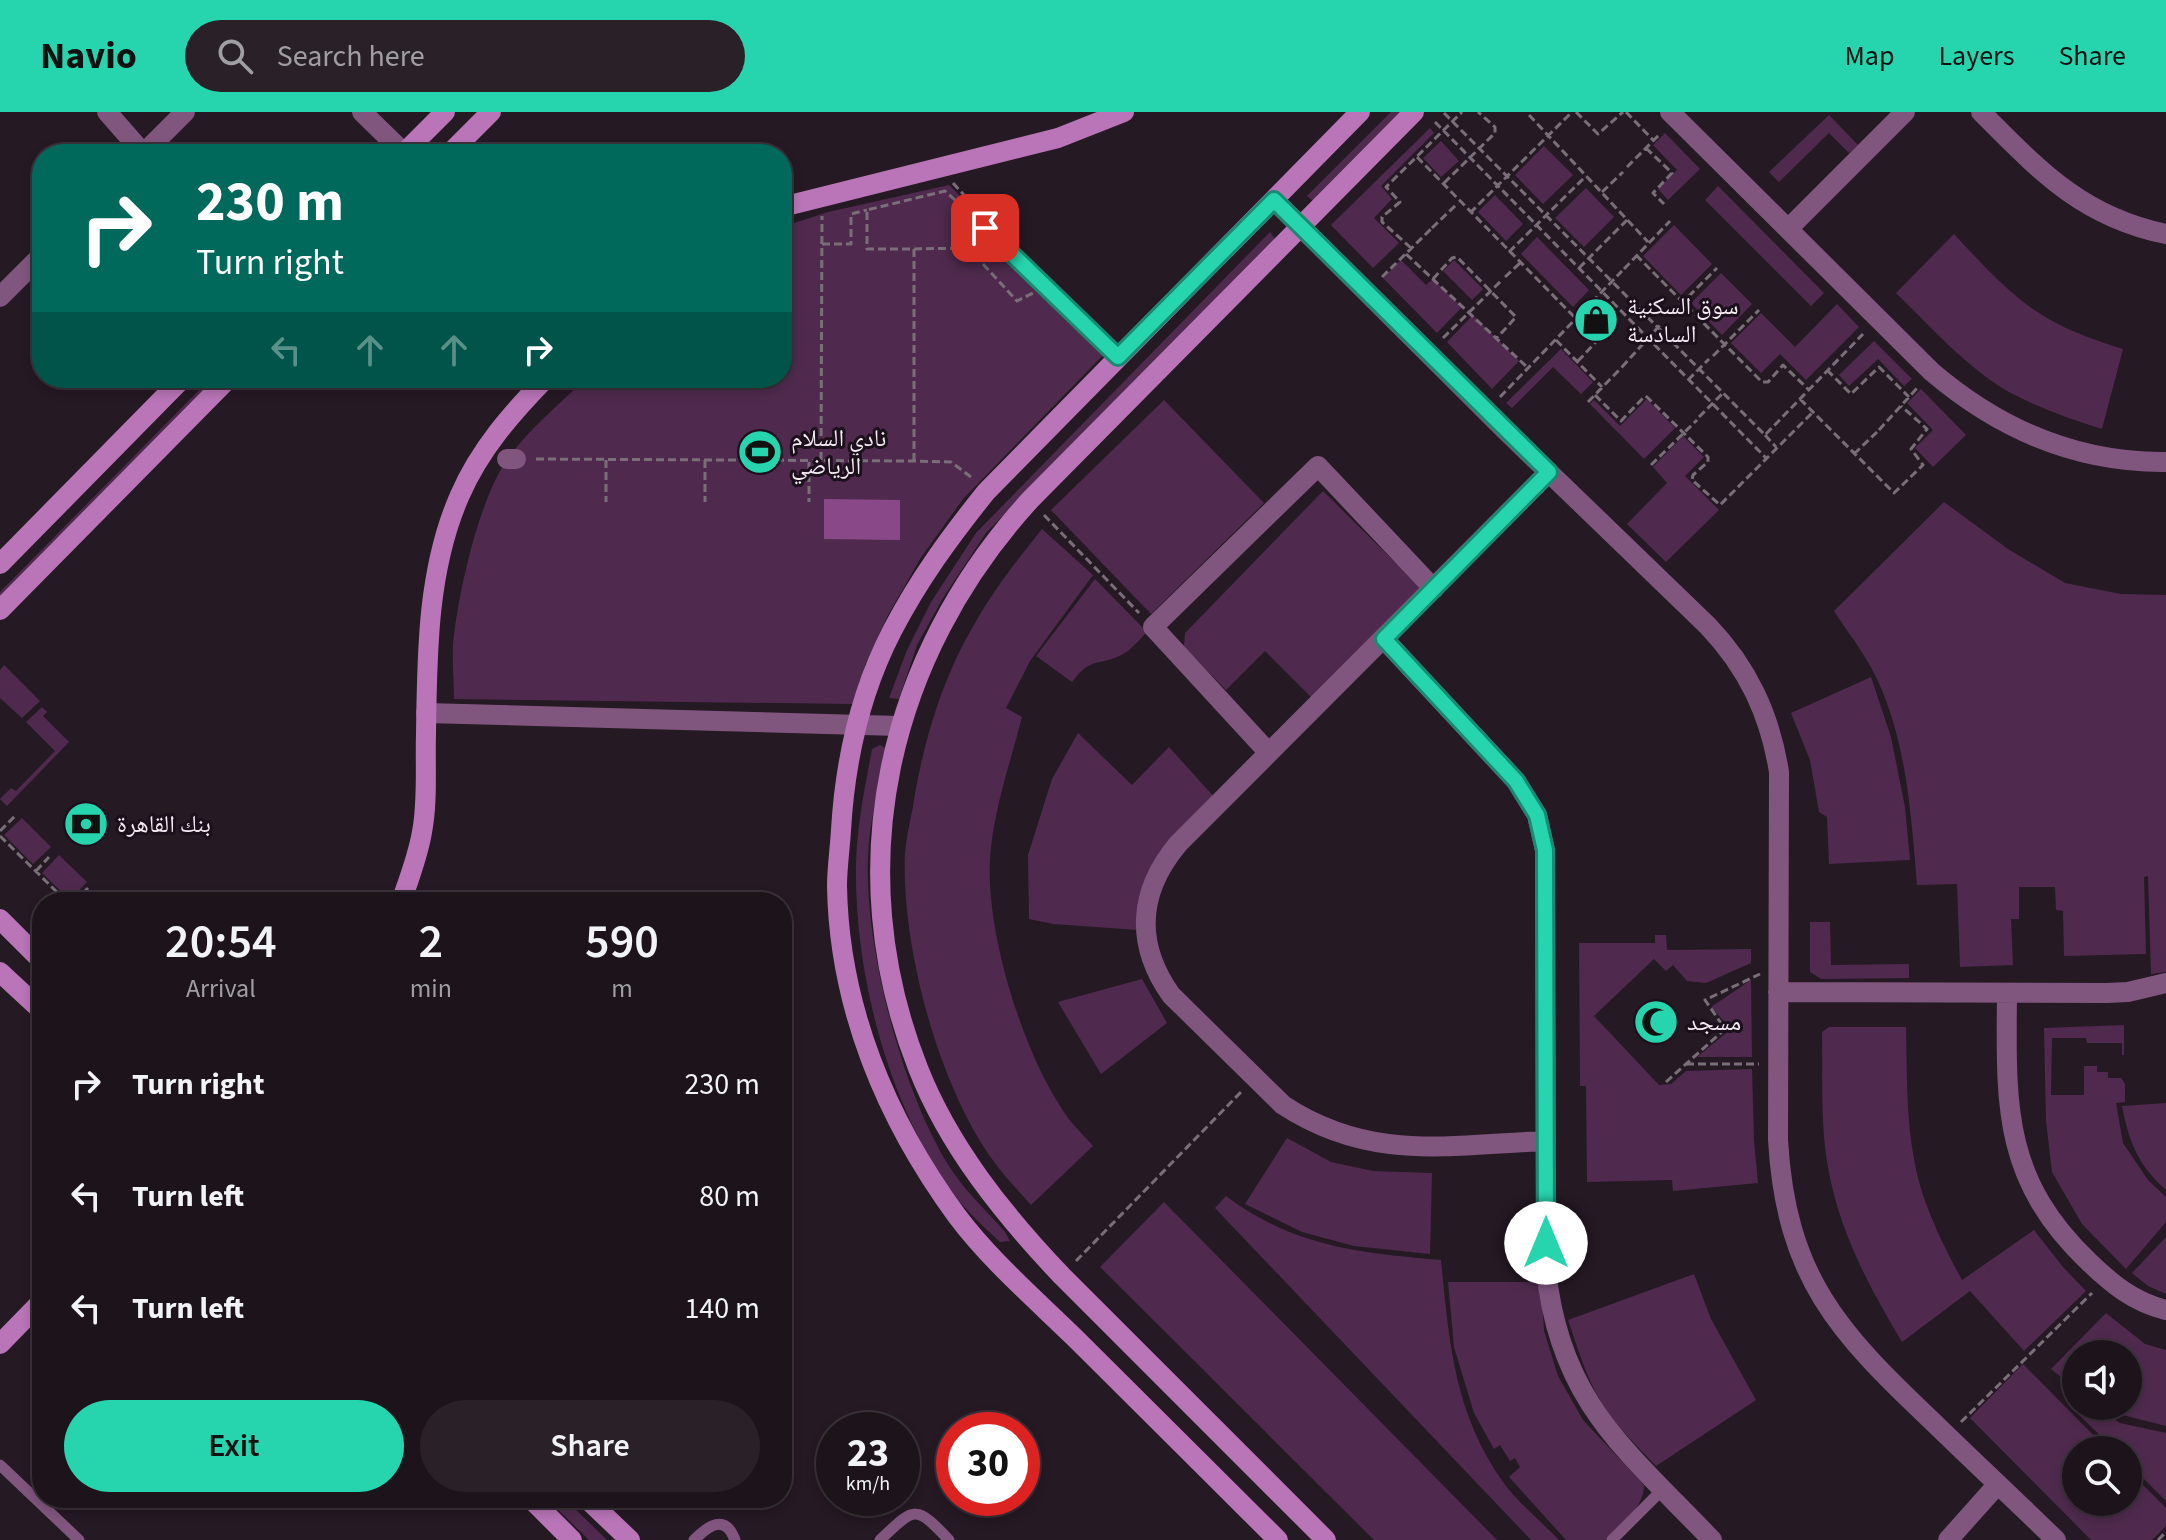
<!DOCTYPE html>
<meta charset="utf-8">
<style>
:root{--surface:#1c131b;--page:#292028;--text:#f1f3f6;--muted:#a09ea3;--line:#3a323a;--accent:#26d5ae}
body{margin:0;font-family:"Source Sans 3","Noto Naskh Arabic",sans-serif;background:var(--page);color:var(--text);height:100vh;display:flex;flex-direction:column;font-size:30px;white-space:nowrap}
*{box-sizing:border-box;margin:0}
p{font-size:26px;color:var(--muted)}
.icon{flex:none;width:44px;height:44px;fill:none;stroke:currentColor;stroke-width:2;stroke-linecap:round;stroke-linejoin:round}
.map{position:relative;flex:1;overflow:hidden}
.sheet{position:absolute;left:32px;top:780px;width:760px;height:616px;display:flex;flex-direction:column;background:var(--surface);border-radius:32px;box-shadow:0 4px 12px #0003,0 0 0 2px var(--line)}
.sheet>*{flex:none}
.hud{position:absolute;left:32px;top:32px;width:760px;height:244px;border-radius:32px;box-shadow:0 4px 12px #0003,0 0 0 2px var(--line);background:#00695c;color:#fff;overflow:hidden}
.buttons{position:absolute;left:2062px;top:1228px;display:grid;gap:16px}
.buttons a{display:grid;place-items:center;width:80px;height:80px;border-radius:50%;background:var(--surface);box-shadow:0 4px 12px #0003,0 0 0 2px var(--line);font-size:40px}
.speed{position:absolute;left:816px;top:1300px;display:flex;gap:16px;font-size:40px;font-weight:700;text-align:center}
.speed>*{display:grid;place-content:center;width:104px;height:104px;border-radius:50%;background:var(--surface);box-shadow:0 4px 12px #0003,0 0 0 2px var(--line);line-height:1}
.speed small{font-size:20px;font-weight:400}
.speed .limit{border:12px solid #d22;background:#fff;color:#111}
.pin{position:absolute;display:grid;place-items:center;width:68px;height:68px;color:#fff;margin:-34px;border-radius:16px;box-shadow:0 4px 12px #0006}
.me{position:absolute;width:88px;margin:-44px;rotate:0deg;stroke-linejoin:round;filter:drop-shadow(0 0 6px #0008)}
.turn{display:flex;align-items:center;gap:28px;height:168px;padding:0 32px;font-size:36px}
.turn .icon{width:104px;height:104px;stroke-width:2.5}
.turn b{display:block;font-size:56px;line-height:68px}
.lanes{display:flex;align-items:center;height:76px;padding:0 32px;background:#0003;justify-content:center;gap:40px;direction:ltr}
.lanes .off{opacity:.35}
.eta{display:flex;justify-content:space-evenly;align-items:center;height:136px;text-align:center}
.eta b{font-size:48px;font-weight:600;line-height:56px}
.button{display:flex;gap:16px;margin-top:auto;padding:16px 32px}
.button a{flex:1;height:92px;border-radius:48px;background:var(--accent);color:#111;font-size:32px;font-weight:600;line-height:92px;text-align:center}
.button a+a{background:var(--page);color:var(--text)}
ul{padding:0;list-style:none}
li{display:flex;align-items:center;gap:24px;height:112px;padding:0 32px}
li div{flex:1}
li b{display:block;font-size:30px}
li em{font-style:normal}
header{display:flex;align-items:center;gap:48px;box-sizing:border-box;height:112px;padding:0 40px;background:var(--accent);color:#111}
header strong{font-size:38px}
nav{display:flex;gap:44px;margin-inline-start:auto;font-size:28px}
.search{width:560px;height:72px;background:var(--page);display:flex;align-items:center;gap:20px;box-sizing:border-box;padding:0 28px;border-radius:44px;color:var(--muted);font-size:30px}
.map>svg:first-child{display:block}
</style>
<header>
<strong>Navio</strong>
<div class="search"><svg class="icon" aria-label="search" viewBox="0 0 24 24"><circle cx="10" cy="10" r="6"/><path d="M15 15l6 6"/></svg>Search here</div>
<nav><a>Map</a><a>Layers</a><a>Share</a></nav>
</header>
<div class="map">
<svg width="2166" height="1428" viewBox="0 0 2166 1428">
<rect width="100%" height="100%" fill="#251924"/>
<path fill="#4f2a4e" d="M1391,0H1404L1313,89L1307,84Z
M1829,3L1858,33L1849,41L1829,21L1779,70L1769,60Z
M1430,16L1434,21L1381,74L1392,87L1374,106L1399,131L1373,156L1331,113Z
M1665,21L1700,57L1668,88L1658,77L1677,58L1653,33Z
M1441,29L1459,49L1441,65L1423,46Z
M1544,34L1573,63L1543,92L1515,63Z
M949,73L1113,233L963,387L920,447L887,505L866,551L853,592L454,587C454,569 452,550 453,532C458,482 479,385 509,345C530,316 560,292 586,266H782V115L828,100Z
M1718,74L1824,181L1811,194L1705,88Z
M1586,76L1614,105L1584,135L1555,106Z
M1495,83L1523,112L1506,129L1478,100Z
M1674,113L1712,152L1681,183L1643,144Z
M1270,120L1275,127L986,421L943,486L917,533L899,587L889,586L907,538L931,490L976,421Z
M1954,122C1982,152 2011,185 2047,206C2071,220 2097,229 2123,237L2102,317C2070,307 2039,296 2009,280C1966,255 1931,215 1896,181Z
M1537,125L1589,178L1573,195L1521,142Z
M1401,148L1426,173L1433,167L1462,195L1437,221L1383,166Z
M1454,148L1483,177L1472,188L1443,159Z
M1721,161L1752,192L1722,223L1691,191Z
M1837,192L1859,215L1806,268L1780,242L1761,261L1731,231L1761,201L1795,235Z
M1473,203L1519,249L1492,277L1447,230Z
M1874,229L1912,267L1904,274L1878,247L1849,274L1839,263Z
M1561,237L1593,270L1581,282L1553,255L1512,296L1506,291Z
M211,266H231L0,498V480Z
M1921,277L1966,323L1933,355L1915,336L1933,318L1907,291Z
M1647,287L1675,316L1644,347L1590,292L1594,288L1620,314Z
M1164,288L1264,391L1151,502L1051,398Z
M1683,324L1704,345L1685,364L1719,398L1666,450L1627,412L1667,371L1653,355Z
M1323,379L1425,480L1316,590L1265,539L1226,578L1184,535L1185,521Z
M1944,390L2008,437L2065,471L2121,482L2166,483V860L2151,862L2148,764L2144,765L2146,842L2064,844L2063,799L2056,798L2055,775H2019V807H2011L2013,853L1960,855L1957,772L1917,773C1911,702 1907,632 1877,567C1866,543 1848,521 1834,499Z
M1042,417L1093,463L1030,549L1006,596L1022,605C1010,652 993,699 990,748C986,820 1022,937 1062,997C1070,1011 1083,1022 1093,1034L1031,1093C1018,1078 1003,1063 992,1047C938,972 901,833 905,741C906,728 909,713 912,700C922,634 941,568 975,511C994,477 1018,447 1042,417Z
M1095,467L1147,520C1140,527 1132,537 1123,542C1100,555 1092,543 1072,570L1036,544Z
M4,553L40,589L22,606L0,586V558Z
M1871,565L1891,625L1905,695L1910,748L1829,752L1827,705L1819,700L1810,648L1791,601Z
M42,595L47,600L43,604L69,630L7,694L0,687L11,676L16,679L55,639L26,610Z
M1078,621L1132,673L1169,635L1216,687L1181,724L1138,818L1053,812L1029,807L1028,743L1052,667Z
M880,633L887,637C880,672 869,709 868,745C864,834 903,986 953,1060C967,1081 988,1100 1005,1120L1010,1129L1000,1130C983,1114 966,1099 953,1081C888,994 854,860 856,752C857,713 865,675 872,637Z
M22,706L51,735L33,752L4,723Z
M59,743L87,770L70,788L42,761Z
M1810,810H1830L1831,853L1909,852V866L1821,867L1810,860Z
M1655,823H1666L1667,838L1751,837V851L1706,871L1687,869L1673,853L1666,859L1654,847L1594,904L1659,973L1671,972L1686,959L1752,957L1754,1028L1758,1071L1673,1079L1672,1068L1587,1070L1586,974H1580L1579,831H1655Z
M1142,867L1167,911L1101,962L1058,890Z
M1751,868L1752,945H1697L1731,917L1711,895Z
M2124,913V943H2122V931H2087L2086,926H2052L2051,983H2084V954H2097V960H2108V966H2121L2125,972V990L2116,991L2123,1031L2148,1068L2166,1085V1110L2126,1157L2082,1112L2052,1060L2046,1009L2044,916Z
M1829,915H1906C1907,959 1906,1004 1914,1047C1921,1089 1942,1131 1962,1168L2034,1118L2063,1155L2086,1179L2024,1239L1970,1179L1902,1230C1869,1175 1839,1119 1828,1055C1820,1011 1823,964 1822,920Z
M2166,991V1078C2138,1053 2129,1030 2122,994Z
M1287,1026L1331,1050L1373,1059L1432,1061L1430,1142L1354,1134L1302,1120L1245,1092Z
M1226,1084C1294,1135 1360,1141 1441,1148C1449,1229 1454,1301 1503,1370C1518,1391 1541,1409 1559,1428H1531L1215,1096Z
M1164,1090L1497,1428H1374L1100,1155Z
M2166,1125V1182L2148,1174L2132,1161Z
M1694,1162L1711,1207L1756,1288L1656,1354C1637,1334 1617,1315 1602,1291C1586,1266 1578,1236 1568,1208Z
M1448,1170H1541L1544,1219L1558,1264L1583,1308L1644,1373C1644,1396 1621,1412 1606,1428H1566L1509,1365L1520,1355L1515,1346L1510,1349L1500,1333L1494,1337L1474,1301L1454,1235Z
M2106,1201L2145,1232L2166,1238V1314L2111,1300L2101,1294H2128V1242H2076V1277L2051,1257Z
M2023,1252L2108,1338H2076V1390H2128V1358L2166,1396V1414L2152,1428H2091L1970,1306Z
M2080,1294H2094L2120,1311L2166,1321V1389L2128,1351V1338H2115L2075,1299Z
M546,1386H564L607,1428H589Z"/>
<path fill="#894988" d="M824,387L900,388V428L824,427Z"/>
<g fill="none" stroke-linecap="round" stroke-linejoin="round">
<path stroke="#7a6f79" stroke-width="3" stroke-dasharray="8 4" stroke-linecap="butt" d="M1576,0L1598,22L1623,0
M1626,0L1653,28
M1444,1L1765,323L1863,222
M1529,3L1648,130
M1435,10L1767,347
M1646,36L1672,61L1653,81L1664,92
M1417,45L1595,226V231L1578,249
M1627,55L1661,21
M953,71L964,83
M1444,71L1495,21V15L1478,0
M1602,80L1623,60
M1470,101L1572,0
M961,113L960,127L1017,189L1033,181
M1432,116L1458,91
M822,132H851V102L867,98
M1411,136L1382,110V105L1400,90L1386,75L1462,0
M914,137L967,136
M1509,140L1586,64
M1406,142L1528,256
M1636,143L1762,270H1768L1783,253L1809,278
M1579,156L1627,108
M1624,157L1670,109
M1382,165L1431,117
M1505,165L1520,151
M1433,167L1452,146L1457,145L1516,205L1496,227
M1680,193L1717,156
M1443,226L1502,168
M1556,228L1602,275
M1713,244L1759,198
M1622,255L1660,213
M1827,258L1851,282L1879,255L1909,285
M1688,268L1709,247
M1595,283L1621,309L1645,284L1647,285L1708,345V350L1693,363L1692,368L1720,393L1813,300
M1500,285L1622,159
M1800,287L1894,381L1923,353L1911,337L1927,317L1901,294
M1588,290L1622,255
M1699,305L1723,281
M1879,318L1919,274
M1765,323L1776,335
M1854,342L1877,320
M536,347L914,349L951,350L971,365
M606,348V390
M705,348V390
M821,348L822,104
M914,349V137H867V98L945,79L955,88
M809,350V390
M1651,353L1697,308
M1044,403L1139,501
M0,719L16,703
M0,724L67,790
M36,759L49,745
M74,790L88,776
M1686,952H1759
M1666,970L1725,917L1705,888L1760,862
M1076,1149L1241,980
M1961,1310L2092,1181
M2158,1428L2166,1420"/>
<path stroke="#80567f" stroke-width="11" d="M967,98L1118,245
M0,1353L79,1428
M694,1428C708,1414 725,1401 735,1428
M880,1428C915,1395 915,1392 949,1428
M1612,1428L1663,1377"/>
<path stroke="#80567f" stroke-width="20" d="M107,0L143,41
M362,0L405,42
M1670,0L1932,260C1999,317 2077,351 2166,350
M1981,0C2039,58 2082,105 2166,122
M143,42L185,0
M1274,88L1504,317L1708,514C1748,556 1770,603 1779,660L1778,1028C1786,1165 1838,1220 1932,1309C1973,1349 2015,1388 2056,1428
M1788,117L1905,0
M0,185L42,143
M507,347H516
M1384,527L1516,669L1537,703L1545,738L1546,1157C1559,1289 1626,1338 1712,1428
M426,601L899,614
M1269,641L1153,515L1318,354L1434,477
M1778,880L2107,881L2128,880L2166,871
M2007,881C2006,993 2002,1067 2089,1150C2113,1173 2134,1190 2166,1198
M1546,1029C1448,1033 1370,1050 1283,993L1171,883C1135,832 1138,780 1178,732L1549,360
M1948,1428L1998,1372"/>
<path stroke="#b975b8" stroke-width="20" d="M403,42L445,0
M449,42L491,0
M782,95L1058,26L1124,0
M0,452L183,266
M0,498L229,266
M401,790C409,767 418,744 422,720C428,689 425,654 426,623C427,543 427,457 460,383C480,337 512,301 546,266
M0,807L42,849
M0,860L42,899
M0,1232L42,1189
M530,1386L572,1428
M586,1386L630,1428
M1278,1428C1210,1360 1142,1293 1074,1225C1034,1186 990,1148 957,1104C886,1007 839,895 837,774C837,756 840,736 841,718C845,650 860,581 892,519C919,467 950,425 986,380L1360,0
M1326,1428L1062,1164C1004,1103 949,1035 918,956C839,756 887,545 1030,388L1414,0"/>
</g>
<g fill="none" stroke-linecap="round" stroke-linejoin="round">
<g stroke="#198a71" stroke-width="20">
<path id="route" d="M985,116L1118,245L1274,88L1549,360L1384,527L1516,669L1537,703L1545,738L1546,1131"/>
</g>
<use href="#route" stroke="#26d5ae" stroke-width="14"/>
</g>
<defs>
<g id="shop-disc" transform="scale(2.3)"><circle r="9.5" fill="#26d5ae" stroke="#1b101b"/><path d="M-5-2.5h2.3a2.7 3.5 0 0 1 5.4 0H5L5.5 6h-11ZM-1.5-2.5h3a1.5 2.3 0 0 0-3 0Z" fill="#111"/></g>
<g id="stadium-disc" transform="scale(2.3)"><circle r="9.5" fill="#26d5ae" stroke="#1b101b"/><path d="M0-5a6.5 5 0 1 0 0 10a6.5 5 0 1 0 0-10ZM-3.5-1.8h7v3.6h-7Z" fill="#111"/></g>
<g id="bank-disc" transform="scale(2.3)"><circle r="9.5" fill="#26d5ae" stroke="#1b101b"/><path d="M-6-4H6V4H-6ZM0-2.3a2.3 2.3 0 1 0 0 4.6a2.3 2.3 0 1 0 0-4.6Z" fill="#111"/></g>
<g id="mosque-disc" transform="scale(2.3)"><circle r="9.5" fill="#26d5ae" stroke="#1b101b"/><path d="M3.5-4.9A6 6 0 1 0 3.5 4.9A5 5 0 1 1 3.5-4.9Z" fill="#111"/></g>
</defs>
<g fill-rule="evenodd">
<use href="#shop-disc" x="1596" y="208"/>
<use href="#stadium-disc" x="760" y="340"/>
<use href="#bank-disc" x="86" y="712"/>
<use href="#mosque-disc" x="1656" y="910"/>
</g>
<g text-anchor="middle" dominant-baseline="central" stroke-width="6" stroke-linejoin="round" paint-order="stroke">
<g font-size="24" fill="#f4ebf3" stroke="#1b101b" text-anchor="start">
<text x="1627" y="194">سوق السكنية<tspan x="1627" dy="28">السادسة</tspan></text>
<text x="791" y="326">نادي السلام<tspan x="791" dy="28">الرياضي</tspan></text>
<text x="117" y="712">بنك القاهرة</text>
<text x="1687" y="910">مسجد</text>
</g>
</g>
</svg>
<div class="buttons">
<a><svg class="icon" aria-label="sound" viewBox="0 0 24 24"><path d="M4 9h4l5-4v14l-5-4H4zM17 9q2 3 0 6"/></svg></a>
<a><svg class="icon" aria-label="search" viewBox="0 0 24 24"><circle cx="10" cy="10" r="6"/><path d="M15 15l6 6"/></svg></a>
</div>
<div class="speed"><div>23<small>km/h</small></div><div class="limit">30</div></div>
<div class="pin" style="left:985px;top:116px;background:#d93025"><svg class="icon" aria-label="arrive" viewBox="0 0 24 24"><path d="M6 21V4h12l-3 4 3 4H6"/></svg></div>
<svg class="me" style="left:1546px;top:1131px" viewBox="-20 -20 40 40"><circle r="19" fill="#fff"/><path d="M0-13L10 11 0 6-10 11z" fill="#26d5ae"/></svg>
<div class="hud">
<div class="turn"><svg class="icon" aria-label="right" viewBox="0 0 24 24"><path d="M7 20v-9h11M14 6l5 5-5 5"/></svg><div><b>230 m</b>Turn right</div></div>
<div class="lanes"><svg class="icon off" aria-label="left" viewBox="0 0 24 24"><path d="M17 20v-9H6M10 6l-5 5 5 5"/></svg><svg class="icon off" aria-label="ahead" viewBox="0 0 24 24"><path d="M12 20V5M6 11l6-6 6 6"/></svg><svg class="icon off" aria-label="ahead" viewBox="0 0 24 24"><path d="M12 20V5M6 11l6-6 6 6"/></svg><svg class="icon" aria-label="right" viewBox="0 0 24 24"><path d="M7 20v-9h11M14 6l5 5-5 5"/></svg></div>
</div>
<section class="sheet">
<div class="eta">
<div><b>20:54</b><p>Arrival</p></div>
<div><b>2</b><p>min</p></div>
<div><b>590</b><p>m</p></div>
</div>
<ul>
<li><svg class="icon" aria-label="right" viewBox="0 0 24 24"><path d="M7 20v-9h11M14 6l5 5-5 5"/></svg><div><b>Turn right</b></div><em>230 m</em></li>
<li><svg class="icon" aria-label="left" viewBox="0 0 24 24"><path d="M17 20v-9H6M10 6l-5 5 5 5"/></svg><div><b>Turn left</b></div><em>80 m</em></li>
<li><svg class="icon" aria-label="left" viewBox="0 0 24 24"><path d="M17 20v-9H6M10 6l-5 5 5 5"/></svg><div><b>Turn left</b></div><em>140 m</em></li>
</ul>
<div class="button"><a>Exit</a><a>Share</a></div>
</section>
</div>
